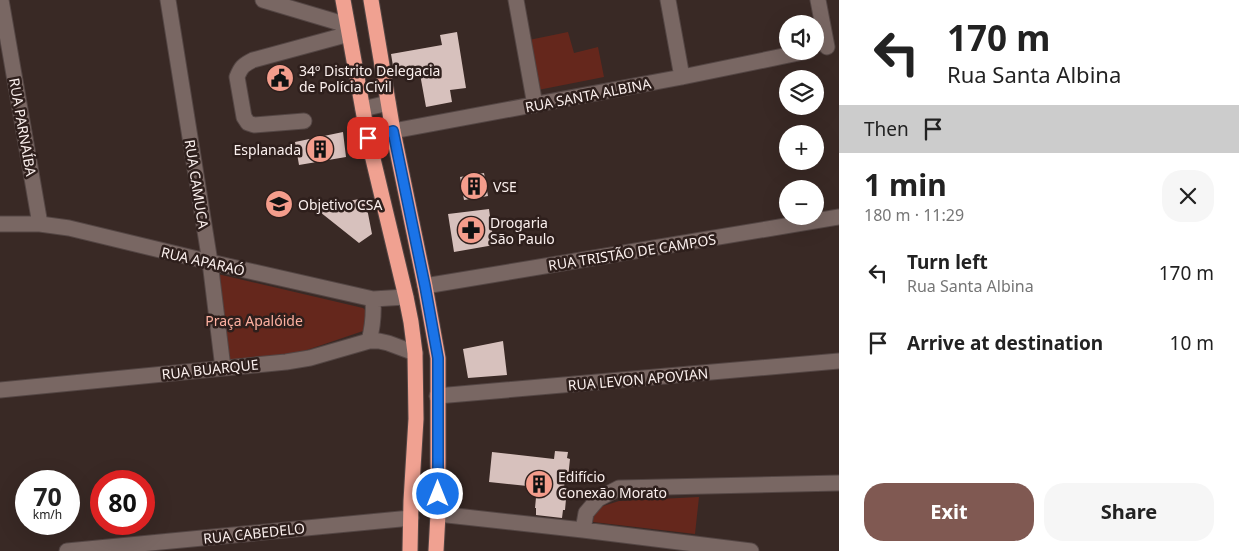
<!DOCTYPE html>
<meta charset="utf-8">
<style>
:root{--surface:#fff;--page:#f6f6f6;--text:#222;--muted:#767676;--accent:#805952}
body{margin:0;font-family:"Noto Sans",sans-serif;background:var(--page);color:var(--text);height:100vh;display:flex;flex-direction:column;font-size:19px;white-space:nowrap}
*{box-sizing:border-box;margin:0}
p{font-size:16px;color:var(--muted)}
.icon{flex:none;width:28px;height:28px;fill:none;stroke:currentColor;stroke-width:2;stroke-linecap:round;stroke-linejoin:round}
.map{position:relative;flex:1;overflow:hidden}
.side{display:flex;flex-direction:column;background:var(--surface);width:400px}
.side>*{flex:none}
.banner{background:#fff;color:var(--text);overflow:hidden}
.buttons{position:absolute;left:779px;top:15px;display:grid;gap:10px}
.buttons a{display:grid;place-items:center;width:45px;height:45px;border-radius:50%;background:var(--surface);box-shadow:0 5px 20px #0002;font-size:25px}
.speed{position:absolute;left:15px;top:470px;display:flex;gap:10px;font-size:25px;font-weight:700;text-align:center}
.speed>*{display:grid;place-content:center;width:65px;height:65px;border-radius:50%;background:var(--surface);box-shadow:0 5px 20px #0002;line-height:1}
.speed small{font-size:12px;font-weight:400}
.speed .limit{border:8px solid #d22;background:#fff;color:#111}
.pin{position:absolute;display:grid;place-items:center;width:42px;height:42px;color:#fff;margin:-21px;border-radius:10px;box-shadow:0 2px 8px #0006}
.me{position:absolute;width:55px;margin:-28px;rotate:0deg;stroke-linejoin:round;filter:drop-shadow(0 0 4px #0008)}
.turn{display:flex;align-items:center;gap:18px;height:105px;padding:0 25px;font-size:22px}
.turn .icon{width:65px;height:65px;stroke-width:2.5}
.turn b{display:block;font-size:35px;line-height:42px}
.then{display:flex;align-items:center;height:48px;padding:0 25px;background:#0003;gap:10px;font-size:19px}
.round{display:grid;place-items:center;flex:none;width:52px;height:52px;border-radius:20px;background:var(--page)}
.headline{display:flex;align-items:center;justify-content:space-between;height:85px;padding:0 25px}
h1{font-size:30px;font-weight:700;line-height:38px}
.primary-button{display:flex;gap:10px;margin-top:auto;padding:10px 25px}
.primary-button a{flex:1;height:58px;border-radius:20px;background:var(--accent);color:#fff;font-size:20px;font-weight:700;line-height:58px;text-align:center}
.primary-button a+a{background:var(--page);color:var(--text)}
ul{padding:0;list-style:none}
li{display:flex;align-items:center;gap:15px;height:70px;padding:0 25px}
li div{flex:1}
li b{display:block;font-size:19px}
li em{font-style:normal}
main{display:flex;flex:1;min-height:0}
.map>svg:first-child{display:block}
</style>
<main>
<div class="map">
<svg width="839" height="551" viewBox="0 0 839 551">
<rect width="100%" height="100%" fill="#392925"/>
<path fill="#65271c" d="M568,32L574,53L598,47L604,77L538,90L529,40Z
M209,272L363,308L373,317L369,329L295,354L223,361Z
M699,497L695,534L593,522L594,513L600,507L619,501Z"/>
<path fill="#d7c1bd" d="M457,32L466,88L450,90L452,102L426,107L420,74L395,78L391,54L442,45L440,35Z
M343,132L346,157L299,165L295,142Z
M484,173L488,196L464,200L460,177Z
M365,198L372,234L359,243L320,212L326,205Z
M489,209L494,245L454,252L448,214Z
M503,341L507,375L468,378L463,349Z
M555,451L568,452L567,458L570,459L568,478H565L564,488H567L565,510H563L562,518L536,515V508H535L537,487L489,482L492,452L554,459Z"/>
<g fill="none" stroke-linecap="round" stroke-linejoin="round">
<g stroke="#544644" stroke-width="17">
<path id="minor" d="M1,0L40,224
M168,0L210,262L223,368
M263,0L347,25
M516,0L535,105
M668,0L682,77
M818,0L827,47
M363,109L388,103
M304,121L254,125L248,123L244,117L237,77C241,67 243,65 253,60L349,34
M368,138L393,131L682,77L808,51
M0,224H40L69,228L210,262L373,299L406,297
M425,286L839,217
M369,341C373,326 374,315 373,299
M0,390L286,362L310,358L369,341H379L388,343L415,353
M437,396L839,361
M438,514L583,530L751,551
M583,530L586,513L598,499L619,488L839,483
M67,551L411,518"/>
</g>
<g stroke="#544644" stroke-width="17">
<path id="highway" d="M343,0L368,138L406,297L411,322L415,353L416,419L411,501L410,551
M371,0L393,131L425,286L438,358V514L436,551"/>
</g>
<use href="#minor" stroke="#796763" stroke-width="15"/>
<use href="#highway" stroke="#f0a191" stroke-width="15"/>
</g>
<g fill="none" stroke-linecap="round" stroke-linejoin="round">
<g stroke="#114b97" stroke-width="12">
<path id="route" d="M368,138L393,131L425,286L438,358V494"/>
</g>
<use href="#route" stroke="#1a73e8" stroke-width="9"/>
</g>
<defs>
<g id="civic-disc" transform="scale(1.4375)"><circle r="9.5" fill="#f49d8c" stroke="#2e1f1c"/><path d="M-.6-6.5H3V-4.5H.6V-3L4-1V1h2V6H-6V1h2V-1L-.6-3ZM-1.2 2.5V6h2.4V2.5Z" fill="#111"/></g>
<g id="building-disc" transform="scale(1.4375)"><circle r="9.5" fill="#f49d8c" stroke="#2e1f1c"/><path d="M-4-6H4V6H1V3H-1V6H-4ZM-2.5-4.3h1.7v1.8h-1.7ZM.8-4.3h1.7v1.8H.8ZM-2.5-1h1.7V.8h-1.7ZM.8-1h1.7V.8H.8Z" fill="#111"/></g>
<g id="school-disc" transform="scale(1.4375)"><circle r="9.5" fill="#f49d8c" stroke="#2e1f1c"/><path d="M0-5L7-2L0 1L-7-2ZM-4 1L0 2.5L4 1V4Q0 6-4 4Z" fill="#111"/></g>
<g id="pharmacy-disc" transform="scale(1.4375)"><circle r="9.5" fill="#f49d8c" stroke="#2e1f1c"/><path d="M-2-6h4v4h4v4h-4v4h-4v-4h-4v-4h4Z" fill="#111"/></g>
</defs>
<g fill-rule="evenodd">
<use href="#civic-disc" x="280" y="78"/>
<use href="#building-disc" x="320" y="149"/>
<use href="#building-disc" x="474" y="186"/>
<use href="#school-disc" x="279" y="204"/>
<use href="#pharmacy-disc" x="471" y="230"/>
<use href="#building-disc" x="539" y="484"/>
</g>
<g text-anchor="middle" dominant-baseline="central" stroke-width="5" stroke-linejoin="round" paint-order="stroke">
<g font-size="14" fill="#faefed" stroke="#2e1f1c" text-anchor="start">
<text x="299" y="70">34º Distrito Delegacia<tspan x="299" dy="16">de Polícia Civil</tspan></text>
<text x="301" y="149" text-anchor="end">Esplanada</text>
<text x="493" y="186">VSE</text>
<text x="298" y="204">Objetivo CSA</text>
<text x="490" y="222">Drogaria<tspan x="490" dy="16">São Paulo</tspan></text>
<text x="558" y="476">Edifício<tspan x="558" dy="16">Conexão Morato</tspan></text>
</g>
<g font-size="14" fill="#faefed" stroke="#2e1f1c">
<text transform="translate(588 95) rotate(-11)">RUA SANTA ALBINA</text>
<text transform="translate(23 127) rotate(80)">RUA PARNAÍBA</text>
<text transform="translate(197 184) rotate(81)">RUA CAMUCA</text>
<text transform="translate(632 252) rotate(-9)">RUA TRISTÃO DE CAMPOS</text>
<text transform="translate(203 261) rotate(13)">RUA APARAÓ</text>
<text transform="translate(210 369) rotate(-6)">RUA BUARQUE</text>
<text transform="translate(638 379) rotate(-5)">RUA LEVON APOVIAN</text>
<text transform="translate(254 533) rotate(-6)">RUA CABEDELO</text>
</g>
<g font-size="14" fill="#fdb0a0" stroke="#2e1f1c">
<text x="254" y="320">Praça Apalóide</text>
</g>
</g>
</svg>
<div class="buttons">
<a><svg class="icon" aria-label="sound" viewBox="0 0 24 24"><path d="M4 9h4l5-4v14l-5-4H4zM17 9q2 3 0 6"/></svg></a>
<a><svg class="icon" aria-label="layers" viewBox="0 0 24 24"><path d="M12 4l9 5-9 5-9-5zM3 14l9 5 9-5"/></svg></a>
<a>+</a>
<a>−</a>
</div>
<div class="speed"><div>70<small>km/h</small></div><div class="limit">80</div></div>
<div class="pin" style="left:368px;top:138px;background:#d93025"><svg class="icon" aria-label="arrive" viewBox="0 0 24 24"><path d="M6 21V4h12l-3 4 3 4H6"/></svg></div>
<svg class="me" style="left:438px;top:494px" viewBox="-20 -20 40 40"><circle r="17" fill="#1a73e8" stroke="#fff" stroke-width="3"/><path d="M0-11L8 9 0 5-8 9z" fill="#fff"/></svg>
</div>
<section class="side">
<div class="banner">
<div class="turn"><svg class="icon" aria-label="left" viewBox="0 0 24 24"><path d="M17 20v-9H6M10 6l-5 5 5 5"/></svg><div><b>170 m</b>Rua Santa Albina</div></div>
<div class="then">Then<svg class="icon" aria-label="arrive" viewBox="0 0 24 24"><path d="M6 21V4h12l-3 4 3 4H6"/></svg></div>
</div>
<div class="headline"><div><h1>1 min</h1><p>180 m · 11:29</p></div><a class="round"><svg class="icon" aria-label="close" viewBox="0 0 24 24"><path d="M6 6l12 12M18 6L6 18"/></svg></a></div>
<ul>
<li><svg class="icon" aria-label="left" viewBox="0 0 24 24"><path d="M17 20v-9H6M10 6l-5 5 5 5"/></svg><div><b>Turn left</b><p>Rua Santa Albina</p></div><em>170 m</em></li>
<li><svg class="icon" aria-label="arrive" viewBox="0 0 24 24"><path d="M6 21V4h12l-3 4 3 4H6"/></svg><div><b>Arrive at destination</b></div><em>10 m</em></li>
</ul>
<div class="primary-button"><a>Exit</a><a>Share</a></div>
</section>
</main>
